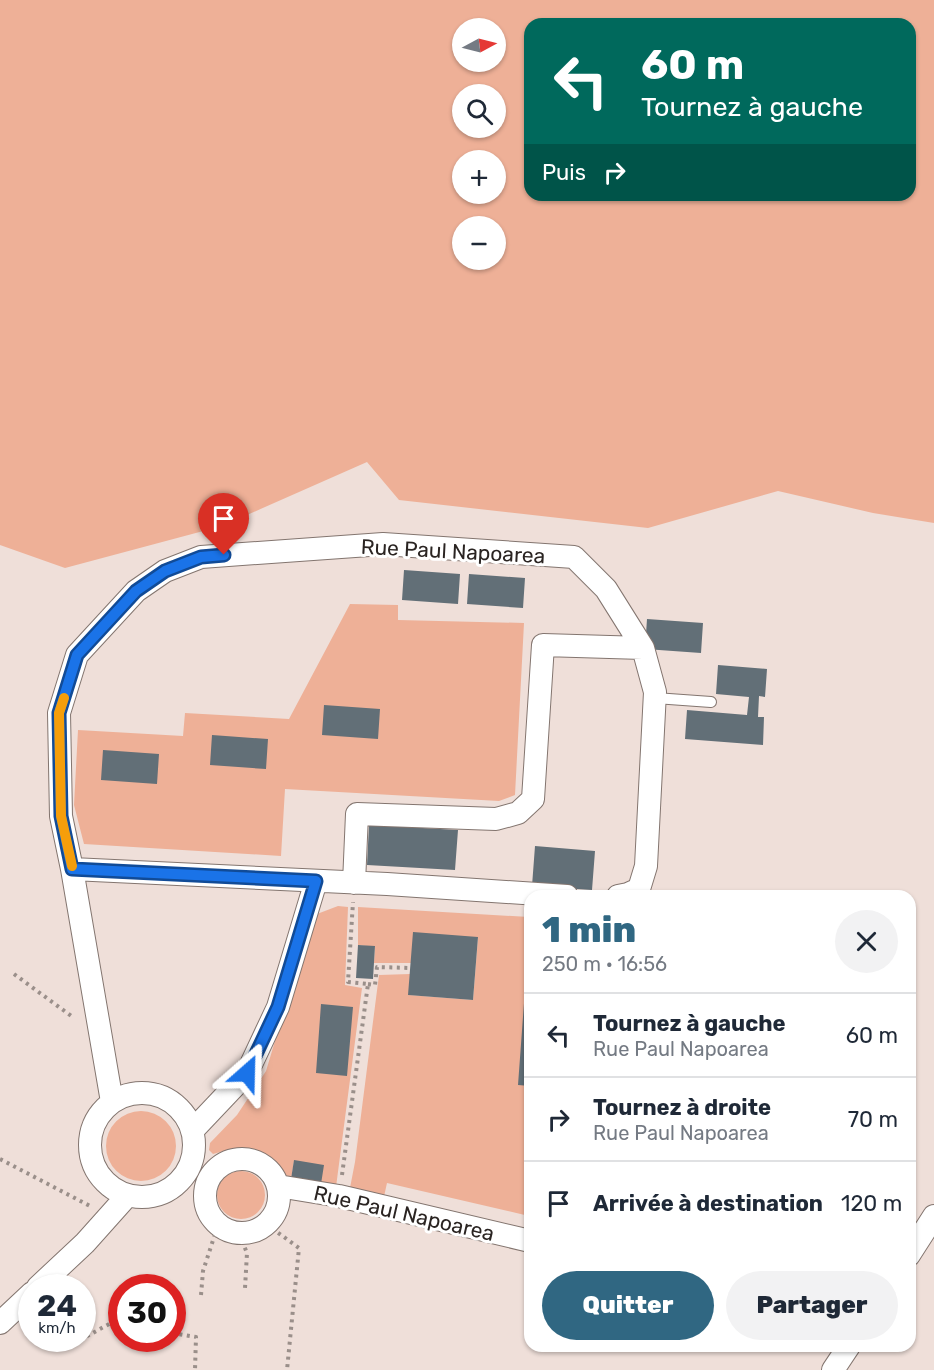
<!DOCTYPE html>
<html lang="fr">
<meta charset="utf-8">
<style>
:root{--surface:#fff;--page:#f2f2f3;--text:#1f2937;--muted:#747a83;--line:#e0e1e3;--accent:#306782}
body{margin:0;font-family:Rubik,sans-serif;background:var(--page);color:var(--text);height:100vh;display:flex;flex-direction:column;font-size:22px;white-space:nowrap}
*{box-sizing:border-box;margin:0}
p{font-size:20px;color:var(--muted)}
.icon{flex:none;width:33px;height:33px;fill:none;stroke:currentColor;stroke-width:2;stroke-linecap:round;stroke-linejoin:round}
.map{position:relative;flex:1;overflow:hidden}
.drawer{position:absolute;left:524px;top:890px;width:392px;height:462px;display:flex;flex-direction:column;background:var(--surface);border-radius:18px;box-shadow:0 2px 4px #0004}
.drawer>*{flex:none}
.banner{position:absolute;left:524px;top:18px;width:392px;height:183px;border-radius:18px;box-shadow:0 2px 4px #0004;background:#00695c;color:#fff;overflow:hidden}
.needle{width:39px;rotate:83deg}
.tools{position:absolute;left:452px;top:18px;display:grid;gap:12px}
.tools a{display:grid;place-items:center;width:54px;height:54px;border-radius:50%;background:var(--surface);box-shadow:0 2px 4px #0004;font-size:30px}
.speed{position:absolute;left:18px;top:1274px;display:flex;gap:12px;font-size:30px;font-weight:700;text-align:center}
.speed>*{display:grid;place-content:center;width:78px;height:78px;border-radius:50%;background:var(--surface);box-shadow:0 2px 4px #0004;line-height:1}
.speed small{font-size:15px;font-weight:400}
.speed .limit{border:9px solid #d22;background:#fff;color:#111}
.pin{position:absolute;display:grid;place-items:center;width:51px;height:51px;color:#fff;margin:-62px -26px;border-radius:50% 50% 50% 0;rotate:-45deg;box-shadow:0 0 6px #0007}
.pin .icon{rotate:45deg}
.me{position:absolute;width:66px;margin:-33px;rotate:25deg;stroke-linejoin:round;filter:drop-shadow(0 0 4px #0008)}
.turn{display:flex;align-items:center;gap:21px;height:126px;padding:0 18px;font-size:27px}
.turn .icon{width:78px;height:78px;stroke-width:2.5}
.turn b{display:block;font-size:42px;line-height:51px}
.then{display:flex;align-items:center;height:57px;padding:0 18px;background:#0003;gap:12px;font-size:22px}
.round{display:grid;place-items:center;flex:none;width:63px;height:63px;border-radius:32px;background:var(--page)}
.headline{display:flex;align-items:center;justify-content:space-between;height:102px;padding:0 18px}
h1{font-size:36px;font-weight:800;line-height:45px;color:var(--accent)}
.primary-button{display:flex;gap:12px;margin-top:auto;padding:12px 18px}
.primary-button a{flex:1;height:69px;border-radius:36px;background:var(--accent);color:#fff;font-size:24px;font-weight:800;line-height:69px;text-align:center}
.primary-button a+a{background:var(--page);color:var(--text)}
ul{padding:0;list-style:none}
li{display:flex;align-items:center;gap:18px;height:84px;padding:0 18px;border-top:2px solid var(--line)}
li div{flex:1}
li b{display:block;font-size:22px}
li em{font-style:normal}
.map>svg:first-child{display:block}
</style>
<div class="map">
<svg width="934" height="1370" viewBox="0 0 934 1370">
<rect width="100%" height="100%" fill="#efdfd9"/>
<path fill="#eeb097" fill-rule="evenodd" d="M0,0H934V523L873,513L778,491L648,528L399,500L367,462L222,526L65,568L0,545ZM530,24H909V195H530ZM495,28V62H462V28ZM495,94V128H462V94ZM495,160V194H462V160ZM495,226V260H462V226Z
M350,604L398,605V620L524,623L515,795L499,801L285,789L281,856L84,844L74,805L78,730L183,736L185,713L289,719Z
M338,906L348,907L345,985L362,988L336,1187L321,1184L294,1161L291,1179L283,1177L272,1160L265,1155L254,1151L234,1148L213,1154L209,1150L210,1143L237,1115L266,1071L311,921L317,914Z
M358,907L529,917V1216L387,1183L383,1201L349,1193L355,1162L379,975L410,974L409,995L473,1000L478,938L411,963H374L375,947L358,945Z
M106 1146a35 35 0 1 1 70 0a35 35 0 1 1-70 0Z
M217 1195a24 24 0 1 1 48 0a24 24 0 1 1-48 0Z"/>
<path fill="#626f77" d="M404,570L460,574L458,604L402,600Z
M469,574L525,578L523,608L467,604Z
M647,619L703,623L701,653L645,649Z
M718,665L767,669L765,697L759,696L758,717H764L763,745L685,739L687,710L747,715L749,697L716,694Z
M324,705L380,709L378,739L322,735Z
M212,735L268,739L266,769L210,765Z
M103,750L159,754L157,784L101,780Z
M369,825L458,830L455,870L367,865Z
M535,846L595,851L592,890L532,886Z
M413,932L478,937L473,1000L408,995Z
M358,945L375,946L373,979L356,978Z
M528,949H530V1086L518,1085Z
M321,1004L353,1007L347,1076L316,1073Z
M294,1160L324,1165L321,1184L291,1179Z"/>
<g fill="none" stroke-linecap="round" stroke-linejoin="round">
<g stroke="#83756f" stroke-width="12">
<path id="service" d="M655,698L711,702"/>
</g>
<g stroke="#83756f" stroke-width="24">
<path id="minor" d="M72,869L387,884L567,896
M354,883L357,814L496,819L518,813L533,799L543,645L643,648
M90 1145a52 52 0 1 1 104 0a52 52 0 1 1-104 0Z
M112,1102L72,869L61,816L59,713L77,655L136,591L165,571L201,557L383,544L574,557L606,589L643,648L655,692L646,866L639,889L628,894L618,896
M193,1130L247,1073L278,1007L316,881
M205 1196a37 37 0 1 1 74 0a37 37 0 1 1-74 0Z
M278,1186L339,1196L530,1241
M909,1255L934,1216
M38,1287L85,1243L127,1196
M0,1323L32,1293
M833,1370L849,1346"/>
</g>
<path stroke="#9a8f8a" stroke-width="4" stroke-dasharray="3 4.5" stroke-linecap="butt" d="M14,974L74,1018
M368,984L375,985L377,967L410,968
M0,1159L90,1206
M342,1175L368,984L348,982L353,902
M266,1224L299,1248L287,1370
M239,1234L247,1253L245,1288
M201,1295L203,1271L218,1225
M172,1333L196,1337L195,1370
M67,1347L111,1323L122,1325"/>
<use href="#service" stroke="#fff" stroke-width="10"/>
<use href="#minor" stroke="#fff" stroke-width="22"/>
</g>
<g fill="none" stroke-linecap="round" stroke-linejoin="round">
<g stroke="#114b97" stroke-width="15">
<path id="route" d="M224,555L201,557L165,571L136,591L77,655L59,713L61,816L72,869L316,881L278,1007L247,1073"/>
</g>
<use href="#route" stroke="#1a73e8" stroke-width="10"/>
<path stroke="#f59e0b" stroke-width="10" d="M64,698L59,713L61,816L72,866"/>
</g>
<g text-anchor="middle" dominant-baseline="central" stroke-width="6" stroke-linejoin="round" paint-order="stroke">
<g font-size="21" fill="#2a2422" stroke="#fff">
<text transform="translate(453 551) rotate(3)">Rue Paul Napoarea</text>
<text transform="translate(404 1213) rotate(13)">Rue Paul Napoarea</text>
</g>
</g>
</svg>
<div class="tools">
<a><svg class="needle" viewBox="-14 -14 28 28"><path d="M0-13l5 13h-10z" fill="#e53935"/><path d="M0 13l5-13h-10z" fill="#747a83"/></svg></a>
<a><svg class="icon" aria-label="search" viewBox="0 0 24 24"><circle cx="10" cy="10" r="6"/><path d="M15 15l6 6"/></svg></a>
<a>+</a>
<a>−</a>
</div>
<div class="speed"><div>24<small>km/h</small></div><div class="limit">30</div></div>
<div class="pin" style="left:224px;top:555px;background:#d93025"><svg class="icon" aria-label="arrive" viewBox="0 0 24 24"><path d="M6 21V4h12l-3 4 3 4H6"/></svg></div>
<svg class="me" style="left:247px;top:1073px" viewBox="-20 -20 40 40"><path d="M0-17L14 15 0 8-14 15z" fill="#1a73e8" stroke="#fff" stroke-width="4"/></svg>
<div class="banner">
<div class="turn"><svg class="icon" aria-label="left" viewBox="0 0 24 24"><path d="M17 20v-9H6M10 6l-5 5 5 5"/></svg><div><b>60 m</b>Tournez à gauche</div></div>
<div class="then">Puis<svg class="icon" aria-label="right" viewBox="0 0 24 24"><path d="M7 20v-9h11M14 6l5 5-5 5"/></svg></div>
</div>
<section class="drawer">
<div class="headline"><div><h1>1 min</h1><p>250 m · 16:56</p></div><a class="round"><svg class="icon" aria-label="close" viewBox="0 0 24 24"><path d="M6 6l12 12M18 6L6 18"/></svg></a></div>
<ul>
<li><svg class="icon" aria-label="left" viewBox="0 0 24 24"><path d="M17 20v-9H6M10 6l-5 5 5 5"/></svg><div><b>Tournez à gauche</b><p>Rue Paul Napoarea</p></div><em>60 m</em></li>
<li><svg class="icon" aria-label="right" viewBox="0 0 24 24"><path d="M7 20v-9h11M14 6l5 5-5 5"/></svg><div><b>Tournez à droite</b><p>Rue Paul Napoarea</p></div><em>70 m</em></li>
<li><svg class="icon" aria-label="arrive" viewBox="0 0 24 24"><path d="M6 21V4h12l-3 4 3 4H6"/></svg><div><b>Arrivée à destination</b></div><em>120 m</em></li>
</ul>
<div class="primary-button"><a>Quitter</a><a>Partager</a></div>
</section>
</div>
